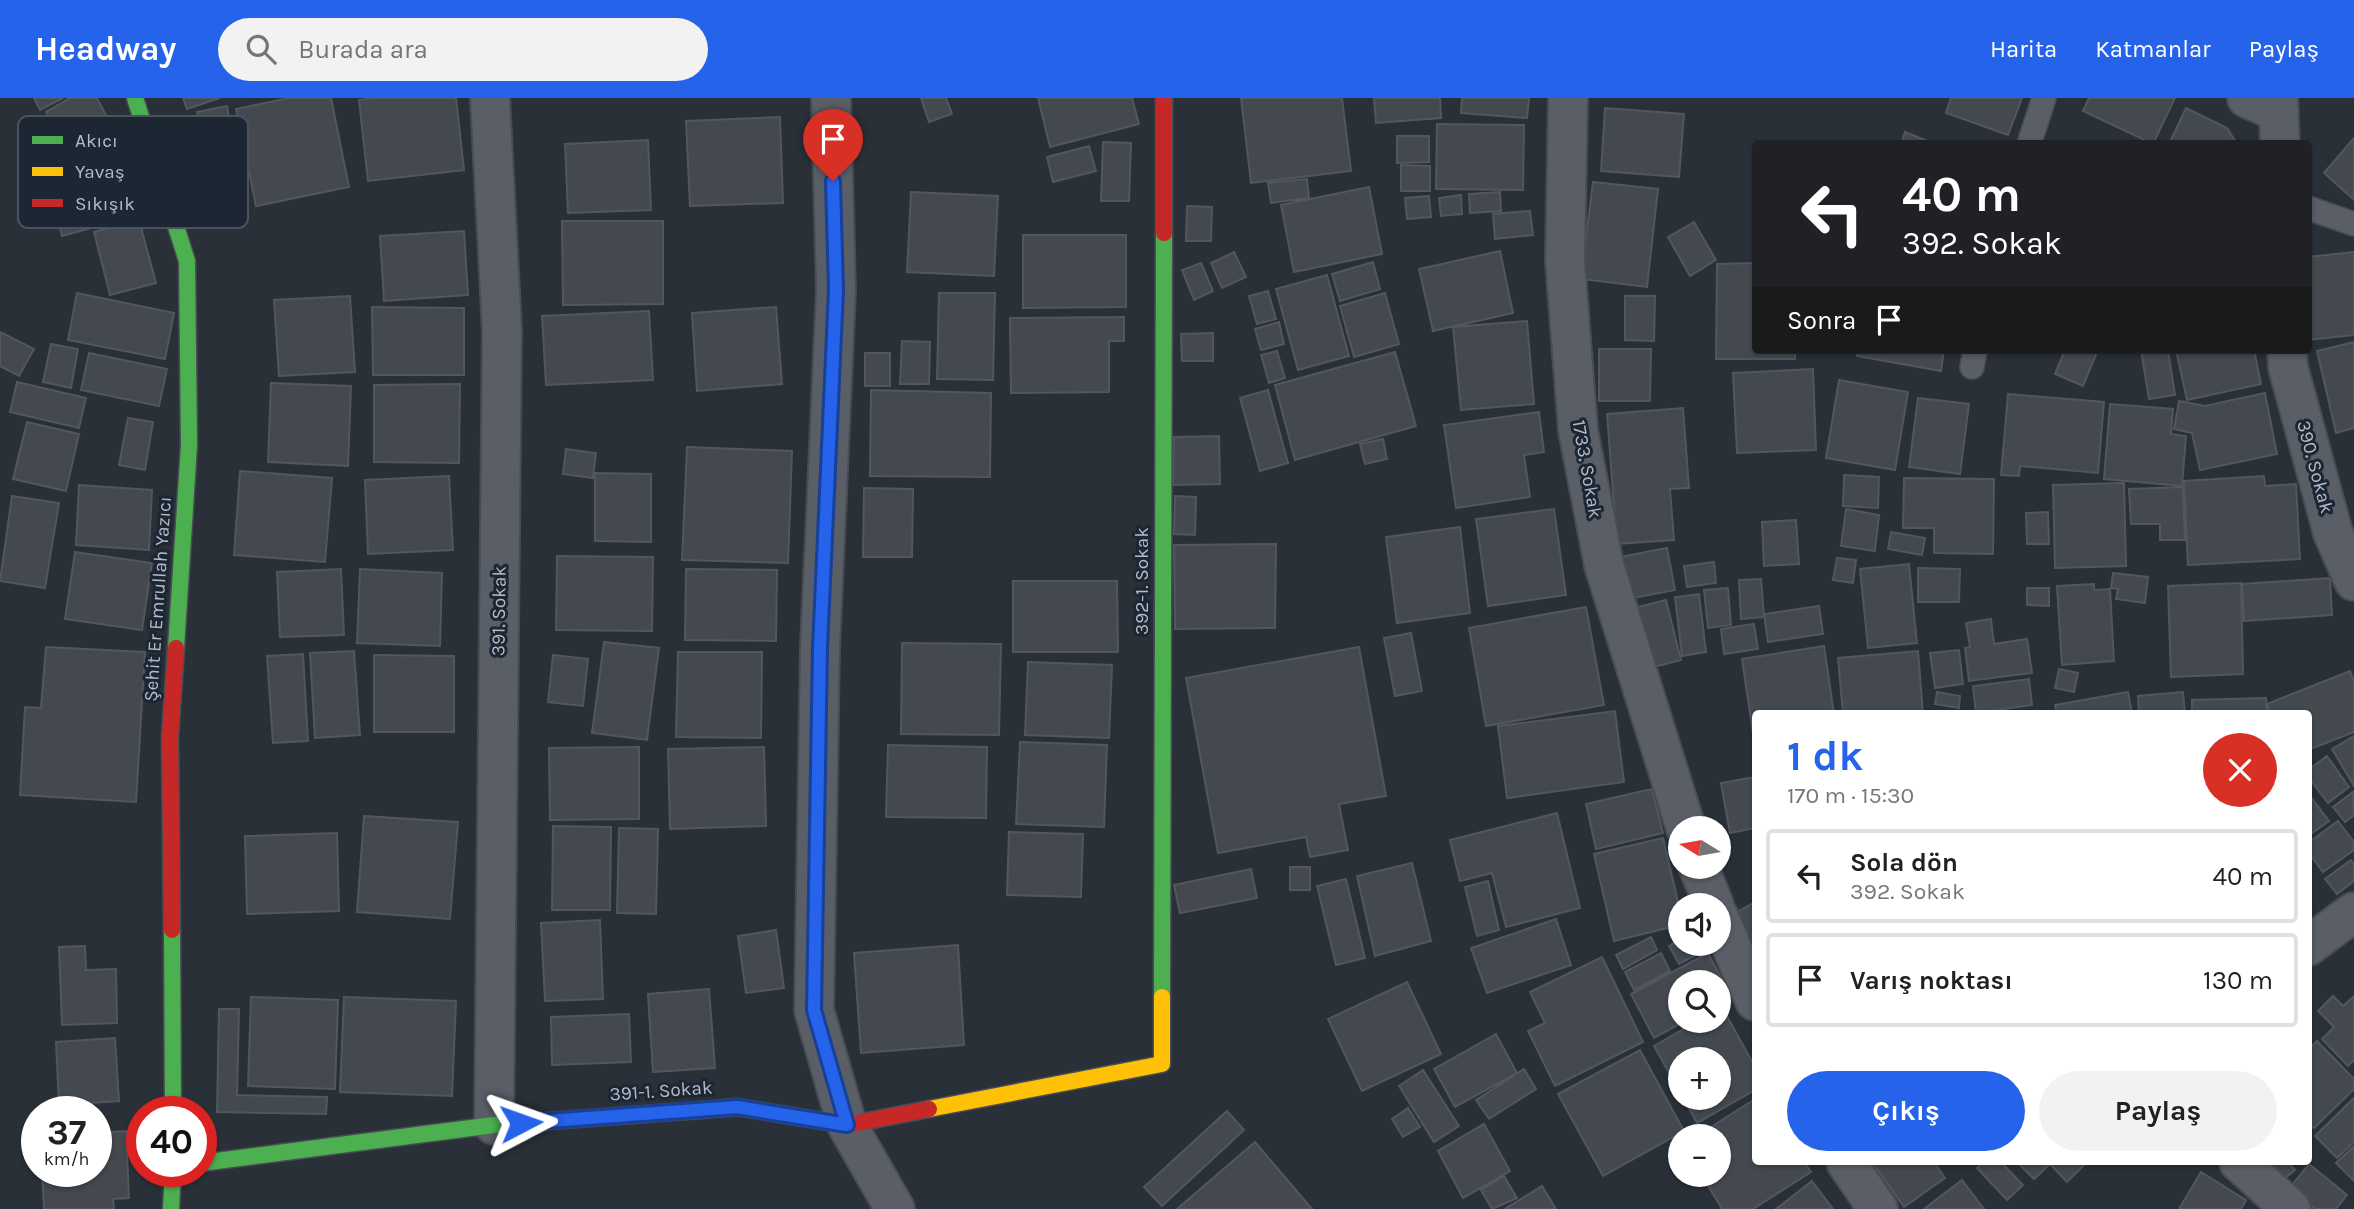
<!DOCTYPE html>
<html lang="tr">
<meta charset="utf-8">
<style>
:root{--surface:#fff;--page:#f2f2f2;--text:#202124;--muted:#757577;--line:#e0e0e0;--accent:#2563eb}
body{margin:0;font-family:Karla,sans-serif;background:var(--page);color:var(--text);height:100vh;display:flex;flex-direction:column;font-size:26px;white-space:nowrap}
*{box-sizing:border-box;margin:0}
p{font-size:23px;color:var(--muted)}
.icon{flex:none;width:38px;height:38px;fill:none;stroke:currentColor;stroke-width:2;stroke-linecap:round;stroke-linejoin:round}
.map{position:relative;flex:1;overflow:hidden}
.details{position:absolute;left:1752px;top:612px;width:560px;height:455px;display:flex;flex-direction:column;background:var(--surface);border-radius:7px;box-shadow:0 2px 5px #0004}
.details>*{flex:none}
.hud{position:absolute;left:1752px;top:42px;width:560px;height:214px;border-radius:7px;box-shadow:0 2px 5px #0004;background:#202124;color:#fff;overflow:hidden}
.needle{width:46px;rotate:281deg}
.tools{position:absolute;left:1668px;top:718px;display:grid;gap:14px}
.tools a{display:grid;place-items:center;width:63px;height:63px;border-radius:50%;background:var(--surface);box-shadow:0 2px 5px #0004;font-size:35px}
.speed{position:absolute;left:21px;top:998px;display:flex;gap:14px;font-size:35px;font-weight:700;text-align:center}
.speed>*{display:grid;place-content:center;width:91px;height:91px;border-radius:50%;background:var(--surface);box-shadow:0 2px 5px #0004;line-height:1}
.speed small{font-size:18px;font-weight:400}
.speed .limit{border:10px solid #d22;background:#fff;color:#111}
.pin{position:absolute;display:grid;place-items:center;width:60px;height:60px;color:#fff;margin:-72px -30px;border-radius:50% 50% 50% 0;rotate:-45deg;box-shadow:0 0 7px #0007}
.pin .icon{rotate:45deg}
.me{position:absolute;width:77px;margin:-38px;rotate:86deg;stroke-linejoin:round;filter:drop-shadow(0 0 5px #0008)}
.turn{display:flex;align-items:center;gap:24px;height:147px;padding:0 35px;font-size:32px}
.turn .icon{width:91px;height:91px;stroke-width:2.5}
.turn b{display:block;font-size:49px;line-height:60px}
.then{display:flex;align-items:center;height:66px;padding:0 35px;background:#0003;gap:14px;font-size:26px}
.round{display:grid;place-items:center;flex:none;width:74px;height:74px;border-radius:37px;background:var(--page)}
.summary{display:flex;align-items:center;justify-content:space-between;height:119px;padding:0 35px}
h1{font-size:42px;font-weight:700;line-height:52px;color:var(--accent)}
.primary-button{display:flex;gap:14px;margin-top:auto;padding:14px 35px}
.primary-button a{flex:1;height:80px;border-radius:42px;background:var(--accent);color:#fff;font-size:28px;font-weight:700;line-height:80px;text-align:center}
.primary-button a+a{background:var(--page);color:var(--text)}
ul{padding:0;list-style:none}
li{display:flex;align-items:center;gap:21px;height:94px;margin:0 14px 10px;padding:0 21px;border:4px solid var(--line);border-radius:7px}
li div{flex:1}
li b{display:block;font-size:26px}
li em{font-style:normal}
header{display:flex;align-items:center;gap:42px;box-sizing:border-box;height:98px;padding:0 35px;background:var(--accent);color:#fff}
header strong{font-size:33px}
nav{display:flex;gap:38px;margin-inline-start:auto;font-size:24px}
.search{width:490px;height:63px;background:var(--page);display:flex;align-items:center;gap:18px;box-sizing:border-box;padding:0 24px;border-radius:38px;color:var(--muted);font-size:26px}
.map>svg:first-child{display:block}
</style>
<header>
<strong>Headway</strong>
<div class="search"><svg class="icon" aria-label="search" viewBox="0 0 24 24"><circle cx="10" cy="10" r="6"/><path d="M15 15l6 6"/></svg>Burada ara</div>
<nav><a>Harita</a><a>Katmanlar</a><a>Paylaş</a></nav>
</header>
<div class="map">
<svg width="2354" height="1111" viewBox="0 0 2354 1111">
<rect width="100%" height="100%" fill="#2a3038"/>
<path fill="#444950" stroke="#52575f" stroke-width="2" d="M34,0H63L40,12Z
M70,0H97L106,17L61,42L46,14Z
M183,0H220L187,11Z
M289,0H331L349,89L256,108L236,11Z
M374,0H456L464,72L368,83L359,2Z
M921,0H946L952,16L929,24Z
M1038,0H1132L1139,26L1050,49Z
M1241,0H1342L1351,73L1251,85Z
M1374,0H1440L1441,20L1376,25Z
M1462,0H1529L1527,20L1461,15Z
M1951,0H2022L2008,37L1946,15Z
M2089,0H2175L2153,46L2083,13Z
M227,8L231,31L201,37L197,14Z
M1605,10L1684,16L1679,79L1601,73Z
M2186,10L2227,30L2237,46H2169Z
M780,19L783,105L690,108L686,23Z
M1437,26L1524,27L1523,92L1436,91Z
M1905,34L1935,46H1901Z
M1397,38H1429V64L1397,65Z
M2354,40V102L2324,75Z
M648,42L651,112L568,115L565,46Z
M1103,44L1131,45L1129,103H1101Z
M1089,48L1096,73L1053,84L1047,59Z
M122,58L139,117L62,138L47,79Z
M1401,67L1430,68V93H1401Z
M1307,81L1309,100L1271,105L1268,85Z
M1593,84L1658,91L1647,189L1581,181Z
M1369,89L1382,156L1294,174L1281,107Z
M911,94L998,98L994,178L907,174Z
M1500,94L1501,113L1470,115L1469,96Z
M1461,97L1462,116L1441,118L1439,100Z
M1429,98L1431,119L1407,121L1405,100Z
M1187,108L1212,109L1211,143H1186Z
M1530,113L1533,137L1495,141L1493,116Z
M139,122L156,185L110,197L94,134Z
M562,123H663V206L563,207Z
M1694,124L1716,162L1690,178L1668,139Z
M464,133L468,197L384,203L380,138Z
M1023,137H1126V209L1023,210Z
M1500,153L1513,215L1433,233L1419,171Z
M1234,154L1246,179L1222,190L1211,165Z
M2354,154V237L2308,242V159Z
M1373,164L1380,191L1340,203L1332,176Z
M1201,165L1213,193L1194,202L1182,172Z
M1755,165V252H1795V261H1716L1717,166Z
M1327,177L1349,258L1298,272L1276,191Z
M1268,193L1276,221L1257,226L1249,198Z
M77,195L174,215L165,261L68,242Z
M939,195H995L993,282L937,281Z
M1385,195L1399,246L1354,259L1340,208Z
M350,198L355,274L279,278L274,202Z
M1625,198H1655L1654,243L1625,242Z
M372,209L464,210V277H373Z
M776,209L782,286L697,293L692,215Z
M649,213L653,282L546,287L542,218Z
M1124,219V243H1109V294L1011,295L1010,220Z
M1527,223L1534,306L1461,312L1453,229Z
M1279,224L1284,246L1261,252L1255,231Z
M0,234L34,251L19,278L0,268Z
M1213,235V263H1182L1181,236Z
M902,243L930,244L929,286H900Z
M2354,244V330L2336,335L2317,253Z
M51,246L78,251L71,290L43,284Z
M1599,251H1651L1650,303H1599Z
M1858,252H1944L1941,273L1857,258Z
M2065,252H2098L2083,288L2055,276Z
M2141,252H2168L2175,297L2149,301Z
M2176,252H2254L2261,286L2187,302Z
M1277,253L1285,280L1269,285L1261,257Z
M1395,254L1416,328L1295,362L1275,287Z
M89,255L167,271L159,308L81,292Z
M865,255H890V288H865Z
M1813,271L1816,352L1737,355L1733,275Z
M1839,282L1908,294L1895,372L1826,360Z
M17,284L86,300L79,330L10,314Z
M271,285L351,288L348,368L268,364Z
M460,286L459,365L374,364V287Z
M871,292L991,295L990,379L870,378Z
M1268,292L1288,365L1260,373L1240,300Z
M2265,295L2277,356L2200,372L2192,335L2174,331L2179,303L2205,308Z
M2008,296L2104,304L2098,375L2020,368L2019,378L2001,377Z
M1918,300L1969,306L1960,376L1909,369Z
M2110,306L2173,311L2171,336L2186,338L2182,388L2104,381Z
M1683,310L1689,390L1670,391L1674,442L1617,446L1607,316Z
M1539,314L1544,354L1524,357L1530,399L1456,410L1444,327Z
M128,320L153,324L145,372L119,367Z
M27,324L79,336L66,393L13,381Z
M1219,338L1220,386L1173,387L1174,339Z
M1383,341L1387,361L1365,366L1360,346Z
M687,349L792,353L788,465L682,462Z
M566,351L596,355L593,380L563,376Z
M240,373L332,380L325,464L234,457Z
M595,375L651,376V444L595,443Z
M1844,377L1879,379L1878,410L1843,408Z
M449,378L453,452L368,456L365,382Z
M2264,378L2265,388L2296,386L2300,461L2188,467L2184,383Z
M1904,380L1994,381L1993,456L1934,455V430H1903Z
M2124,385L2126,468L2055,470L2053,387Z
M79,387L152,392L149,452L76,447Z
M2183,389L2185,442H2160V426H2131L2129,391Z
M864,390L913,391L912,459H863Z
M12,398L59,405L45,490L0,483Z
M1175,398L1196,399L1195,437L1174,436Z
M1554,411L1566,497L1488,508L1476,421Z
M1846,411L1879,417L1875,453L1841,448Z
M2048,414L2049,446H2027L2026,415Z
M1796,422L1799,466L1764,468L1762,424Z
M1460,429L1470,515L1397,525L1386,439Z
M1891,434L1925,440L1922,457L1888,451Z
M1276,446L1275,530L1175,531L1174,447Z
M1667,450L1675,492L1628,501L1620,459Z
M75,454L152,465L142,532L65,521Z
M557,458L653,459L652,533L556,532Z
M1837,460L1856,462L1853,485L1833,482Z
M1714,464L1716,485L1687,489L1684,468Z
M1909,466L1917,545L1868,550L1860,471Z
M1918,470L1960,471L1959,504H1918Z
M341,471L344,537L280,539L277,474Z
M360,471L442,475L440,548L357,545Z
M686,471L777,472L776,543L685,542Z
M2113,475L2148,479L2145,505L2116,501L2118,491L2111,490Z
M2330,480L2332,517L2244,523L2242,486Z
M1761,481L1764,519L1741,521L1739,482Z
M1013,483H1117L1118,554H1013Z
M2241,485L2243,576L2171,579L2168,488Z
M2094,486V492L2110,491L2114,563L2062,567L2057,488Z
M1728,490L1731,527L1708,530L1704,492Z
M2027,490H2049V508L2027,507Z
M1699,496L1706,554L1682,558L1675,499Z
M1666,502L1681,562L1650,570L1634,510Z
M1819,508L1823,536L1768,544L1764,516Z
M1586,509L1604,607L1486,628L1469,530Z
M1991,521L1994,546L2027,541L2032,575L1969,583L1965,550L1970,549L1966,525Z
M1754,526L1758,551L1724,556L1721,531Z
M1411,535L1422,593L1395,598L1384,540Z
M604,544L659,550L647,642L592,635Z
M902,545L1001,546L999,637L901,636Z
M1824,548L1834,616H1755V649L1742,561Z
M46,549L145,554L136,704L20,697L25,609L41,610Z
M1359,549L1386,698L1339,706L1348,752L1310,759L1306,739L1218,755L1186,580Z
M1959,552L1963,586L1935,590L1930,555Z
M354,553L360,637L315,640L310,555Z
M1918,553L1923,616H1843L1838,560Z
M678,554H762L761,640L676,639Z
M303,556L308,643L273,645L267,558Z
M374,557L454,558V634H374Z
M553,557L588,561L583,608L548,604Z
M1028,564L1112,567L1109,640L1025,637Z
M2059,571L2078,575L2074,594L2055,590Z
M2350,573L2354,583V634L2308,652V616H2271L2267,606Z
M2029,581L2032,607L1976,615L1973,588Z
M1937,594L1960,598L1959,610L1935,606Z
M2128,594L2132,616H2057L2055,607Z
M2183,594L2185,616H2139L2138,598Z
M2266,600L2267,616H2192V602Z
M1615,613L1624,684L1507,700L1498,628Z
M2354,638V688L2332,651Z
M1020,644L1107,647L1104,729L1016,726Z
M888,647L987,649L986,720L886,719Z
M639,649V721L550,722L549,650Z
M764,649L766,728L670,731L668,651Z
M2327,658L2349,689L2328,705L2308,679V672Z
M1755,679V730L1730,735L1721,685Z
M1652,691L1663,735L1596,751L1586,706Z
M2353,694L2354,717L2345,724L2333,709Z
M2308,695L2329,723L2308,738Z
M1557,715L1580,810L1506,829L1492,775L1460,783L1450,742Z
M364,718L458,724L450,821L357,814Z
M2338,723L2354,744V752L2323,774L2308,754V745Z
M553,728L611,729L610,812H552Z
M619,730L658,731L656,816L617,815Z
M1009,734L1083,736L1081,799L1007,797Z
M337,735L339,813L247,816L245,738Z
M1663,740L1680,812V827L1614,843L1594,756Z
M2351,762L2354,766V783L2337,796L2325,781Z
M1412,765L1431,843L1375,858L1357,778Z
M1290,769H1310V792H1290Z
M1251,771L1257,800L1180,815L1174,787Z
M1346,781L1365,860L1336,867L1317,788Z
M1488,783L1499,832L1477,838L1465,789Z
M1755,804V861L1730,818Z
M1556,821L1571,867L1487,895L1471,850Z
M600,822L603,901L545,903L541,825Z
M776,832L784,890L746,895L738,838Z
M1651,839L1657,852L1623,871L1616,857Z
M1680,842V845H1701L1705,852L1679,866L1669,848Z
M958,847L964,947L861,955L854,855Z
M85,848L86,872L116,871L117,925L62,927L59,849Z
M1661,855L1670,873L1634,892L1625,874Z
M1708,855L1731,899L1718,906V884H1680V922H1687L1654,940L1631,896Z
M1602,859L1643,944L1555,988L1528,933L1545,925L1530,894Z
M1407,884L1441,956L1362,993L1328,921Z
M709,891L715,970L653,974L648,896Z
M2333,898L2343,908L2354,898V962L2348,968L2322,941L2334,929L2318,913Z
M251,899L338,902L335,991L248,988Z
M344,899L456,903L452,998L340,994Z
M1722,909L1755,969V992L1697,1025L1683,999H1718V961H1680V994L1654,948L1699,922H1718V911Z
M219,911H239L237,997L327,999L326,1016L217,1014Z
M629,916L631,964L552,967L551,919Z
M1496,936L1517,975L1455,1009L1434,971Z
M115,940L119,1003L59,1007L56,944Z
M2317,943L2354,981V991L2314,1030L2308,1024V952Z
M1640,952L1684,1033L1603,1078L1558,996Z
M1524,971L1536,991L1489,1021L1476,1002Z
M1423,972L1459,1028L1434,1044L1399,988Z
M2354,1000V1044L2337,1060L2315,1038Z
M1755,1001V1064H1804L1811,1074L1753,1111H1722L1701,1076H1718V1038H1697Z
M1408,1010L1420,1029L1403,1039L1392,1021Z
M1227,1013L1244,1032L1162,1108L1144,1089Z
M1484,1026L1510,1073L1463,1100L1438,1053Z
M126,1033L129,1100L113,1101L114,1111H44L42,1073H96V1035Z
M1255,1044L1312,1111H1177Z
M2354,1048V1083L2336,1065Z
M1872,1064H1934L1945,1080L1904,1109Z
M1984,1064H2001L2023,1087L2007,1102L1977,1070Z
M2017,1064H2087L2067,1084L2050,1066L2034,1081Z
M2258,1064H2288L2295,1072L2278,1086Z
M2309,1066L2347,1097L2336,1111H2315L2289,1091Z
M2201,1074L2246,1102L2241,1111H2179Z
M1504,1078L1517,1100L1492,1111L1481,1092Z
M1962,1082L1984,1111H1924Z
M1812,1083L1833,1111H1776Z
M1542,1088L1556,1111H1505Z"/>
<g fill="none" stroke-linecap="round" stroke-linejoin="round">
<g stroke="#484c53" stroke-width="26">
<path id="lane" d="M2029,46L2044,0
M2308,110L2354,126
M1972,269L1975,252"/>
</g>
<g stroke="#484c53" stroke-width="42">
<path id="street" d="M490,0L502,233L494,1027
M831,0L836,192L820,550L814,912L847,1027L895,1111
M1568,0L1565,163L1578,332L1604,467L1686,730
M2247,0L2279,14
M2278,0L2280,46
M2287,252L2288,269L2333,435L2354,483
M1698,768L1714,807
M1718,817L1755,903
M2308,848L2354,814
M1846,1064L1878,1111
M2239,1064L2291,1111"/>
</g>
<g stroke="#484c53" stroke-width="19">
<path id="fast" d="M135,0L187,163L189,347L176,550
M172,832L173,1013
M1162,899L1164,135
M201,1065L494,1027L701,1012
M171,1111L173,1073"/>
</g>
<g stroke="#484c53" stroke-width="19">
<path id="slow" d="M929,1011L1162,966V899"/>
</g>
<g stroke="#484c53" stroke-width="19">
<path id="jam" d="M1164,135V0
M172,832L170,638L176,550
M701,1012L737,1009L847,1027L929,1011"/>
</g>
<use href="#lane" stroke="#5a5e66" stroke-width="23"/>
<use href="#street" stroke="#5a5e66" stroke-width="38"/>
<use href="#fast" stroke="#4caf50" stroke-width="16"/>
<use href="#slow" stroke="#ffc107" stroke-width="16"/>
<use href="#jam" stroke="#c62828" stroke-width="16"/>
</g>
<g fill="none" stroke-linecap="round" stroke-linejoin="round">
<g stroke="#184099" stroke-width="18">
<path id="route" d="M521,1025L737,1009L847,1027L814,912L820,550L836,192L833,83"/>
</g>
<use href="#route" stroke="#2563eb" stroke-width="12"/>
</g>
<g text-anchor="middle" dominant-baseline="central" stroke-width="6" stroke-linejoin="round" paint-order="stroke">
<g font-size="19" fill="#b4bcc9" stroke="#1d2633">
<text transform="translate(2315 369) rotate(75)">390. Sokak</text>
<text transform="translate(1587 371) rotate(80)">1733. Sokak</text>
<text transform="translate(1142 483) rotate(-90)">392-1. Sokak</text>
<text transform="translate(158 501) rotate(-86)">Şehit Er Emrullah Yazıcı</text>
<text transform="translate(499 513) rotate(-89)">391. Sokak</text>
<text transform="translate(661 993) rotate(-4)">391-1. Sokak</text>
</g>
</g>
<rect x="18" y="18" width="230" height="112" rx="10" fill="#1d2633" stroke="#4a5360" stroke-width="2"/>
<rect x="32" y="38" width="31" height="8" fill="#4caf50"/>
<rect x="32" y="69" width="31" height="9" fill="#ffc107"/>
<rect x="32" y="101" width="31" height="8" fill="#c62828"/>
<g font-size="19" fill="#b4bcc9">
<text x="75" y="49">Akıcı</text>
<text x="75" y="80">Yavaş</text>
<text x="75" y="112">Sıkışık</text>
</g>
</svg>
<div class="tools">
<a><svg class="needle" viewBox="-14 -14 28 28"><path d="M0-13l5 13h-10z" fill="#e53935"/><path d="M0 13l5-13h-10z" fill="#757577"/></svg></a>
<a><svg class="icon" aria-label="sound" viewBox="0 0 24 24"><path d="M4 9h4l5-4v14l-5-4H4zM17 9q2 3 0 6"/></svg></a>
<a><svg class="icon" aria-label="search" viewBox="0 0 24 24"><circle cx="10" cy="10" r="6"/><path d="M15 15l6 6"/></svg></a>
<a>+</a>
<a>−</a>
</div>
<div class="speed"><div>37<small>km/h</small></div><div class="limit">40</div></div>
<div class="pin" style="left:833px;top:83px;background:#d93025"><svg class="icon" aria-label="arrive" viewBox="0 0 24 24"><path d="M6 21V4h12l-3 4 3 4H6"/></svg></div>
<svg class="me" style="left:521px;top:1025px" viewBox="-20 -20 40 40"><path d="M0-17L14 15 0 8-14 15z" fill="#2563eb" stroke="#fff" stroke-width="4"/></svg>
<div class="hud">
<div class="turn"><svg class="icon" aria-label="left" viewBox="0 0 24 24"><path d="M17 20v-9H6M10 6l-5 5 5 5"/></svg><div><b>40 m</b>392. Sokak</div></div>
<div class="then">Sonra<svg class="icon" aria-label="arrive" viewBox="0 0 24 24"><path d="M6 21V4h12l-3 4 3 4H6"/></svg></div>
</div>
<section class="details">
<div class="summary"><div><h1>1 dk</h1><p>170 m · 15:30</p></div><a class="round" style="background:#d93025;color:#fff"><svg class="icon" aria-label="close" viewBox="0 0 24 24"><path d="M6 6l12 12M18 6L6 18"/></svg></a></div>
<ul>
<li><svg class="icon" aria-label="left" viewBox="0 0 24 24"><path d="M17 20v-9H6M10 6l-5 5 5 5"/></svg><div><b>Sola dön</b><p>392. Sokak</p></div><em>40 m</em></li>
<li><svg class="icon" aria-label="arrive" viewBox="0 0 24 24"><path d="M6 21V4h12l-3 4 3 4H6"/></svg><div><b>Varış noktası</b></div><em>130 m</em></li>
</ul>
<div class="primary-button"><a>Çıkış</a><a>Paylaş</a></div>
</section>
</div>
